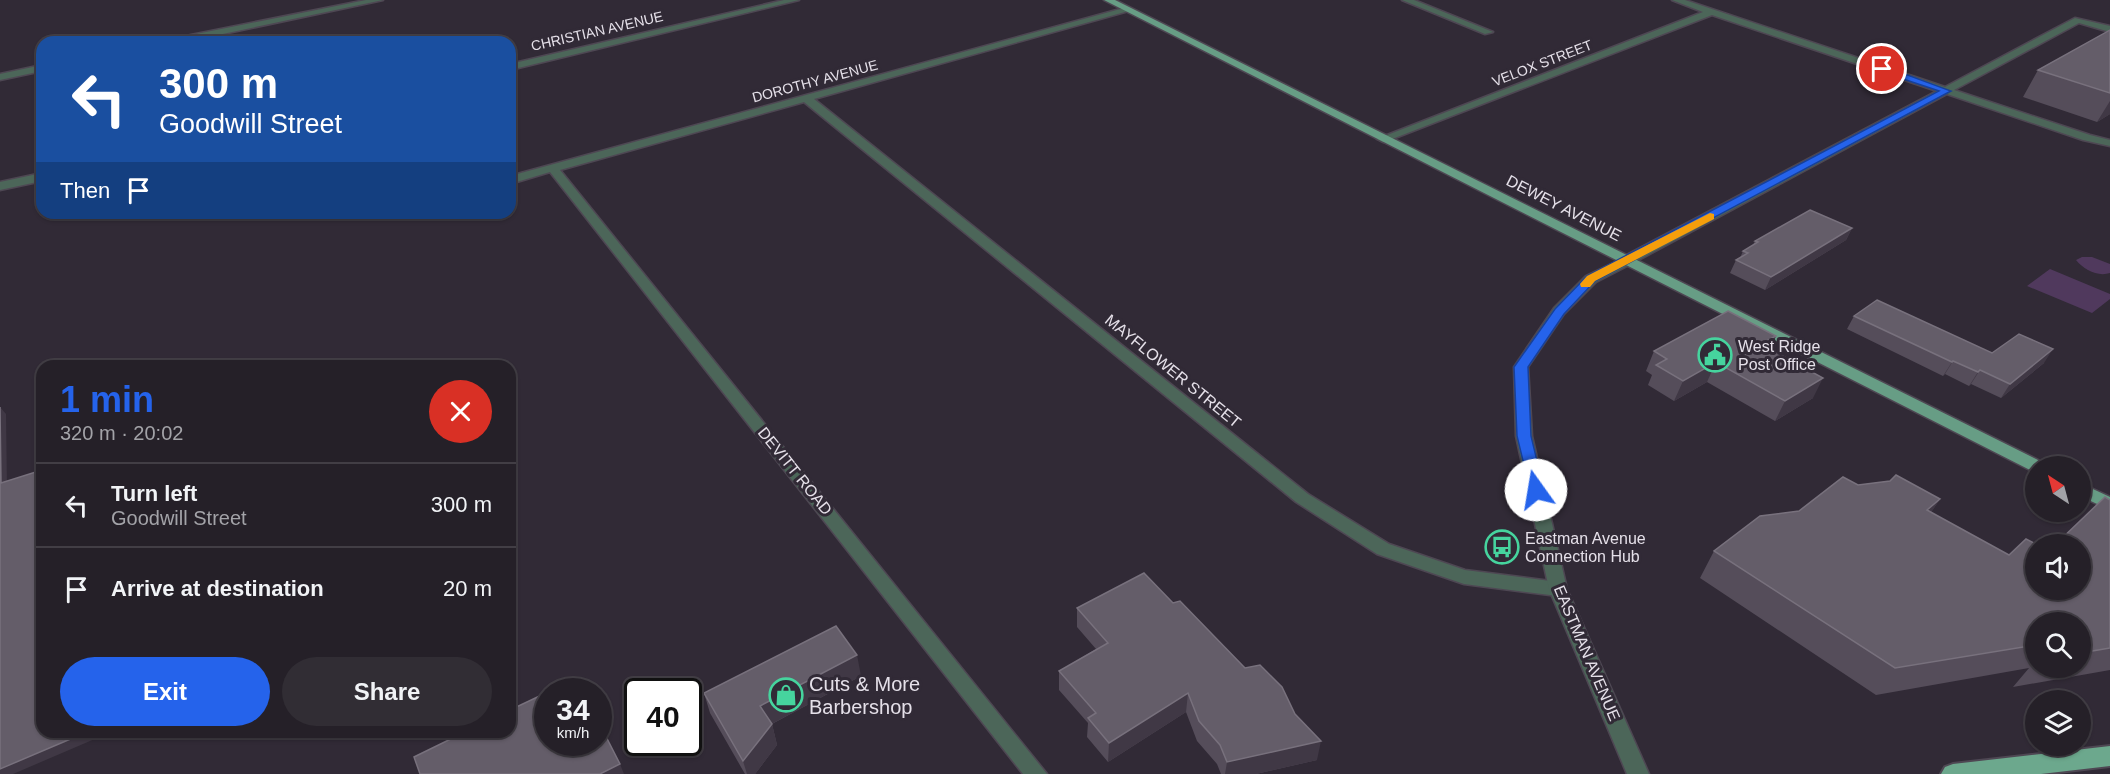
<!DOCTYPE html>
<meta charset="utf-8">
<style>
:root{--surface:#252028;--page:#312d34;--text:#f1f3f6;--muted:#a3a3a8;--line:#423e45;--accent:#2563eb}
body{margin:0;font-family:Helvetica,sans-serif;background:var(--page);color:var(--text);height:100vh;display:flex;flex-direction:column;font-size:22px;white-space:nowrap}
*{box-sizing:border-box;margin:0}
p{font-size:20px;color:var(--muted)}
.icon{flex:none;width:33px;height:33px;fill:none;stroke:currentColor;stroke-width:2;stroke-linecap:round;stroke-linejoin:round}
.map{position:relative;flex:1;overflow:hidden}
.drawer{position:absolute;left:36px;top:360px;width:480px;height:378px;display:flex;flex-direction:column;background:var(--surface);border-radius:18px;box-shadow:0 2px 4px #0004,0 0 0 2px var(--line)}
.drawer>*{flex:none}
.banner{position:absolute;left:36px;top:36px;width:480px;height:183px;border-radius:18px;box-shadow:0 2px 4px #0004,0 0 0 2px var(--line);background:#1a4fa0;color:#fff;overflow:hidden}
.needle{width:39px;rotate:324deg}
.buttons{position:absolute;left:2025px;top:456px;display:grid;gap:12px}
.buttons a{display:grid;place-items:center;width:66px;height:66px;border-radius:50%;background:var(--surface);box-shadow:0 2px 4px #0004,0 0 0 2px var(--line);font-size:30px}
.speed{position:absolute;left:534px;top:678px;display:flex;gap:12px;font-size:30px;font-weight:700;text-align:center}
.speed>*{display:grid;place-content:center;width:78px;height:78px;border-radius:50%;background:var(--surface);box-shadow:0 2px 4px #0004,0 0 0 2px var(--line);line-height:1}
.speed small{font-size:15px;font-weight:400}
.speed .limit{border:3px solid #111;border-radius:9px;background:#fff;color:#111}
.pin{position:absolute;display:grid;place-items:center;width:51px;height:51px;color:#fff;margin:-26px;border:3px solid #fff;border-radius:50%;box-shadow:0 2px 6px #0007}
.me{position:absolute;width:66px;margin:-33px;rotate:347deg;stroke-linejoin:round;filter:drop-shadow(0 0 4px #0008)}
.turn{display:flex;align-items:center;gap:21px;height:126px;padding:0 24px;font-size:27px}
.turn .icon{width:78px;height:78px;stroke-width:2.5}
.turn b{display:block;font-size:42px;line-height:51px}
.then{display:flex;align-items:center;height:57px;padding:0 24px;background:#0003;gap:12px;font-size:22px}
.round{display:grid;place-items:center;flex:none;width:63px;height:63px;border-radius:32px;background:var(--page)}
.summary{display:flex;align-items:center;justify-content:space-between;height:102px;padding:0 24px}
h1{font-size:36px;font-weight:800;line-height:45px;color:var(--accent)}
.cta{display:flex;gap:12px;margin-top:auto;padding:12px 24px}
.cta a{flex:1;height:69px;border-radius:36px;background:var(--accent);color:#fff;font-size:24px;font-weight:800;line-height:69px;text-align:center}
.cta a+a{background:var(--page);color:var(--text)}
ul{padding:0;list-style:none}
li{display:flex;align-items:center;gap:18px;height:84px;padding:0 24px;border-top:2px solid var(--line)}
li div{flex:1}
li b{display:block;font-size:22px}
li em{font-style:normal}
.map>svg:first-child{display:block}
</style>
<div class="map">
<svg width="2110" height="774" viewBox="0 0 2110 774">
<rect width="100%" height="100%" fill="#312a36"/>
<path fill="#50395d" d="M2082,257H2092L2110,264V273C2098,277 2084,270 2076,260Z
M2050,269L2110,294V299L2092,313L2027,286Z"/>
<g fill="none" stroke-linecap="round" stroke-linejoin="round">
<g stroke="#4e4753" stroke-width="3">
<path id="minor" d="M366,0H383L185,42H166L171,39Z
M784,0H799L510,70V64Z
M1402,0H1414L1493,32L1485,34Z
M1672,0H1685L1945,87L2075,18L2110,26V32L2079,23L1954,90L2090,135L2110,140V146L2083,140L1947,94L1631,264H1621L1619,261L1621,258L1937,91L1712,15L1387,141L1383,142L1377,139L1703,12Z
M1124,8L1132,10L814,99L1308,494L1389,544L1465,570L1558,582L1564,584L1567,589L1564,594L1558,596L1464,584L1377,554L1296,502L804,102L560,170L1047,774H1023L550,172L510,184V176Z
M42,65V71L0,80V74Z
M42,173V181L0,190V182Z"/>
</g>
<g stroke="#4e4753" stroke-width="3">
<path id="tertiary" d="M1626,257L1631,258L1633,261L1631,264L1596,282L1564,314L1528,367L1532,436L1567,589L1649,774H1627L1549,589L1516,436L1514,367L1554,308L1586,276Z"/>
</g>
<g stroke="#4e4753" stroke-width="3">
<path id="primary" d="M1104,0H1115L2042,462L2044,466H2036V471L2030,470Z
M2080,483L2110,497V510L2080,496Z"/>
</g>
<g stroke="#4e4753" stroke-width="4">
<path id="trunk" d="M2110,746V766L2041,774H1941L1945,767L1953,764Z"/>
</g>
<use href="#minor" fill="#4c6659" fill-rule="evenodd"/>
<use href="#tertiary" fill="#4c6659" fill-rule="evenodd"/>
<use href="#primary" fill="#679d85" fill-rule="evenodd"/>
<use href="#trunk" fill="#6ca88d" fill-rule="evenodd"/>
</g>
<path fill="#554d5a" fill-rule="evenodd" d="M2110,30V114L2097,122L2023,97L2038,70Z
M1852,228L1846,240L1765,290L1730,273L1736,260L1740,258L1743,251L1753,245L1755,241Z
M1854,316L1992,353L2044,363L2001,398L1971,384L1969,386L1945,374L1943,376L1847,329Z
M1776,336L1770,349L1813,398L1775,421L1707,382L1674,401L1648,385L1652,375L1646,371L1654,351Z
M1890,481L1940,499L1931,512L2036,590L2110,500V670L2013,687L2029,668L1876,695L1700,578L1714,551L1799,511L1858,485ZM2036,622H2080V668H2036Z
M1077,608L1317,760L1256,774H1221L1217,764L1197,741L1186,712L1108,762L1087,737L1088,723L1059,690V671L1096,649L1077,627Z
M861,676L772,724L777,745L755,774H745L710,713L704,693Z"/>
<path fill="#403845" d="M2110,101V114L2097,122Z
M1852,228L1846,240L1765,290L1771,277Z
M1776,336L1767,356L1761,344Z
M2053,349L2044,363L2001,398L2010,384Z
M1953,361L1945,374L1943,376L1952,362Z
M1716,362L1707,382L1674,401L1683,381Z
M1980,370L1971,384L1969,386L1978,372Z
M1823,378L1813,398L1775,421L1785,401Z
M0,407L6,414L7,490L1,483Z
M1940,499L1923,525L1927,510Z
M857,655L861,676L766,727L760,706Z
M1188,693L1186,712L1108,762L1109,743Z
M772,724L777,745L755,774H747L743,761Z
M87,732H111L13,774H0V769Z
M1321,741L1317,760L1256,774H1225L1227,762Z
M620,764L624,774H600Z"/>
<path fill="#645d69" stroke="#78717d" stroke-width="1.5" d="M2110,30V93L2038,70Z
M1810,210L1852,228L1771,277L1736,260L1748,253L1743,251L1758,242L1755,241Z
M1877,300L1992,353L2019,334L2053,349L2010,384L1980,370L1978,372L1953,361L1952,362L1854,316Z
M1728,311L1776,336L1761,344L1823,378L1785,401L1716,362L1683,381L1656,365L1667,359L1654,351Z
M0,407L1,483L42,470V732H87L0,769Z
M1896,475L1940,499L1927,510L2009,555L2026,539L2036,544V590H2080V544H2056L2105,497L2110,500V648L2080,653V622H2036V645L1895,668L1714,551L1760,516L1799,511L1843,477L1858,485L1890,481Z
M1144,573L1173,603L1180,601L1245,668L1260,665L1282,687L1295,714L1321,741L1227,762L1220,745L1199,721L1188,693L1109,743L1088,718L1096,713L1059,671L1108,643L1077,608Z
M836,626L857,655L760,706L772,724L743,761L704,693Z
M577,678L584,692H548Z
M548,692V742H598V721L620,764L600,774H420L414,757L465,732H510V710Z"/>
<path fill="#2563eb" stroke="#184099" stroke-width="1.5" d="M1879,67H1886L1951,91L1595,281L1564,314L1528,367L1531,436L1544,490L1536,495L1531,494L1517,436L1514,367L1555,309L1587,276L1939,91L1879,71Z"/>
<path fill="#f59e0b" d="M1710,213L1714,214V219L1595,281L1590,287H1581L1580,284L1587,276Z"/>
<defs>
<g id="civic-ring" transform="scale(1.725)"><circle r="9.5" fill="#312a36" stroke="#46d49e" stroke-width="1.5"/><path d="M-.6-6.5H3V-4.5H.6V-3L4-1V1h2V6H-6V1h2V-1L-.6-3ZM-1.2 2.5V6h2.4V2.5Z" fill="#46d49e"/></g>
<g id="bus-ring" transform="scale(1.725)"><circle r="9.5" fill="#312a36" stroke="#46d49e" stroke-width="1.5"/><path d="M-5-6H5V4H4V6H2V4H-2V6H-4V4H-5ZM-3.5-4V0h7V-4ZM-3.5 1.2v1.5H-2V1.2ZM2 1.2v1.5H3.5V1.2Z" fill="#46d49e"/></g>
<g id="shop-ring" transform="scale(1.725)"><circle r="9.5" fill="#312a36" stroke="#46d49e" stroke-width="1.5"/><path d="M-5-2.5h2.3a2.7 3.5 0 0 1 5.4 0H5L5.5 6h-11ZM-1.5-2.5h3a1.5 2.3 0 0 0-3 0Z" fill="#46d49e"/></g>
</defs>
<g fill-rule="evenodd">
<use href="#civic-ring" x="1715" y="355"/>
<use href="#bus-ring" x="1502" y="547"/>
<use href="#shop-ring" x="786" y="695"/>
</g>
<g text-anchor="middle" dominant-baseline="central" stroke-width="6" stroke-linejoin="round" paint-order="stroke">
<g font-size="14" fill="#e5e0e9" stroke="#312a36">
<text transform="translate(597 31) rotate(-13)">CHRISTIAN AVENUE</text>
<text transform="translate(1542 63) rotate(-21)">VELOX STREET</text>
<text transform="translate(815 81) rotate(-15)">DOROTHY AVENUE</text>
</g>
<g font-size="16" fill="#e5e0e9" stroke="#312a36">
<text transform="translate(1564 208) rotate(27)">DEWEY AVENUE</text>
<text transform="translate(1173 371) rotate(39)">MAYFLOWER STREET</text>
<text transform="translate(795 471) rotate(51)">DEVITT ROAD</text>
<text transform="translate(1587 653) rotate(67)">EASTMAN AVENUE</text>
</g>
<g font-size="16" fill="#e5e0e9" stroke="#312a36" text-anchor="start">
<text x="1738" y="346">West Ridge<tspan x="1738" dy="18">Post Office</tspan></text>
<text x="1525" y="538">Eastman Avenue<tspan x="1525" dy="18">Connection Hub</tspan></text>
</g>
<g font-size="20" fill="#e5e0e9" stroke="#312a36" text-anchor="start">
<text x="809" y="684">Cuts &amp; More<tspan x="809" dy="23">Barbershop</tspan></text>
</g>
</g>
</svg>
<div class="buttons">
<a><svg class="needle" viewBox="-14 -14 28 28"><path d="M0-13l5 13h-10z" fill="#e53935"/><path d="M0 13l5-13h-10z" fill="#a3a3a8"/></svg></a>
<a><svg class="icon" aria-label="sound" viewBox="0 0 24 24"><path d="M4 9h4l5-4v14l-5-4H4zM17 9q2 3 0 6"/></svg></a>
<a><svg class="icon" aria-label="search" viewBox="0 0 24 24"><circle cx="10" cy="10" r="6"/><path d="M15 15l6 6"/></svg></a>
<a><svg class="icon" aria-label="layers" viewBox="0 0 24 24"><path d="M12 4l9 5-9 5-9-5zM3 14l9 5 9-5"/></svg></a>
</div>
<div class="speed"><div>34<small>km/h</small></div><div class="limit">40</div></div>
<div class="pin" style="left:1882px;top:69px;background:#d93025"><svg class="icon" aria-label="arrive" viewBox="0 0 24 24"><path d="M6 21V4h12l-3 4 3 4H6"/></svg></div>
<svg class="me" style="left:1536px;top:490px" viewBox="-20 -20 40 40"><circle r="19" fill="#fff"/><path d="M0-13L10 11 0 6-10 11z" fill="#2563eb"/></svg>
<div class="banner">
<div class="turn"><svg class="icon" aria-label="left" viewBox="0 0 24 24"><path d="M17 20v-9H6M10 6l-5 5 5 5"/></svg><div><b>300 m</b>Goodwill Street</div></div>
<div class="then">Then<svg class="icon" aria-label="arrive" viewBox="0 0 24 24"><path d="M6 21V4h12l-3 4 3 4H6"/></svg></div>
</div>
<section class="drawer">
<div class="summary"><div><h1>1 min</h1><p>320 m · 20:02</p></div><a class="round" style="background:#d93025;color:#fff"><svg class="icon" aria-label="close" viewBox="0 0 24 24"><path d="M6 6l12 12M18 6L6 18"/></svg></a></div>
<ul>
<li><svg class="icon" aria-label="left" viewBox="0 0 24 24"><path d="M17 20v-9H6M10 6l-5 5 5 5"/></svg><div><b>Turn left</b><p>Goodwill Street</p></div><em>300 m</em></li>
<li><svg class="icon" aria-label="arrive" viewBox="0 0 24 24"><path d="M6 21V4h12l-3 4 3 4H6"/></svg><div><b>Arrive at destination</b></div><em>20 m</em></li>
</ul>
<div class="cta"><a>Exit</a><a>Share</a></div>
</section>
</div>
